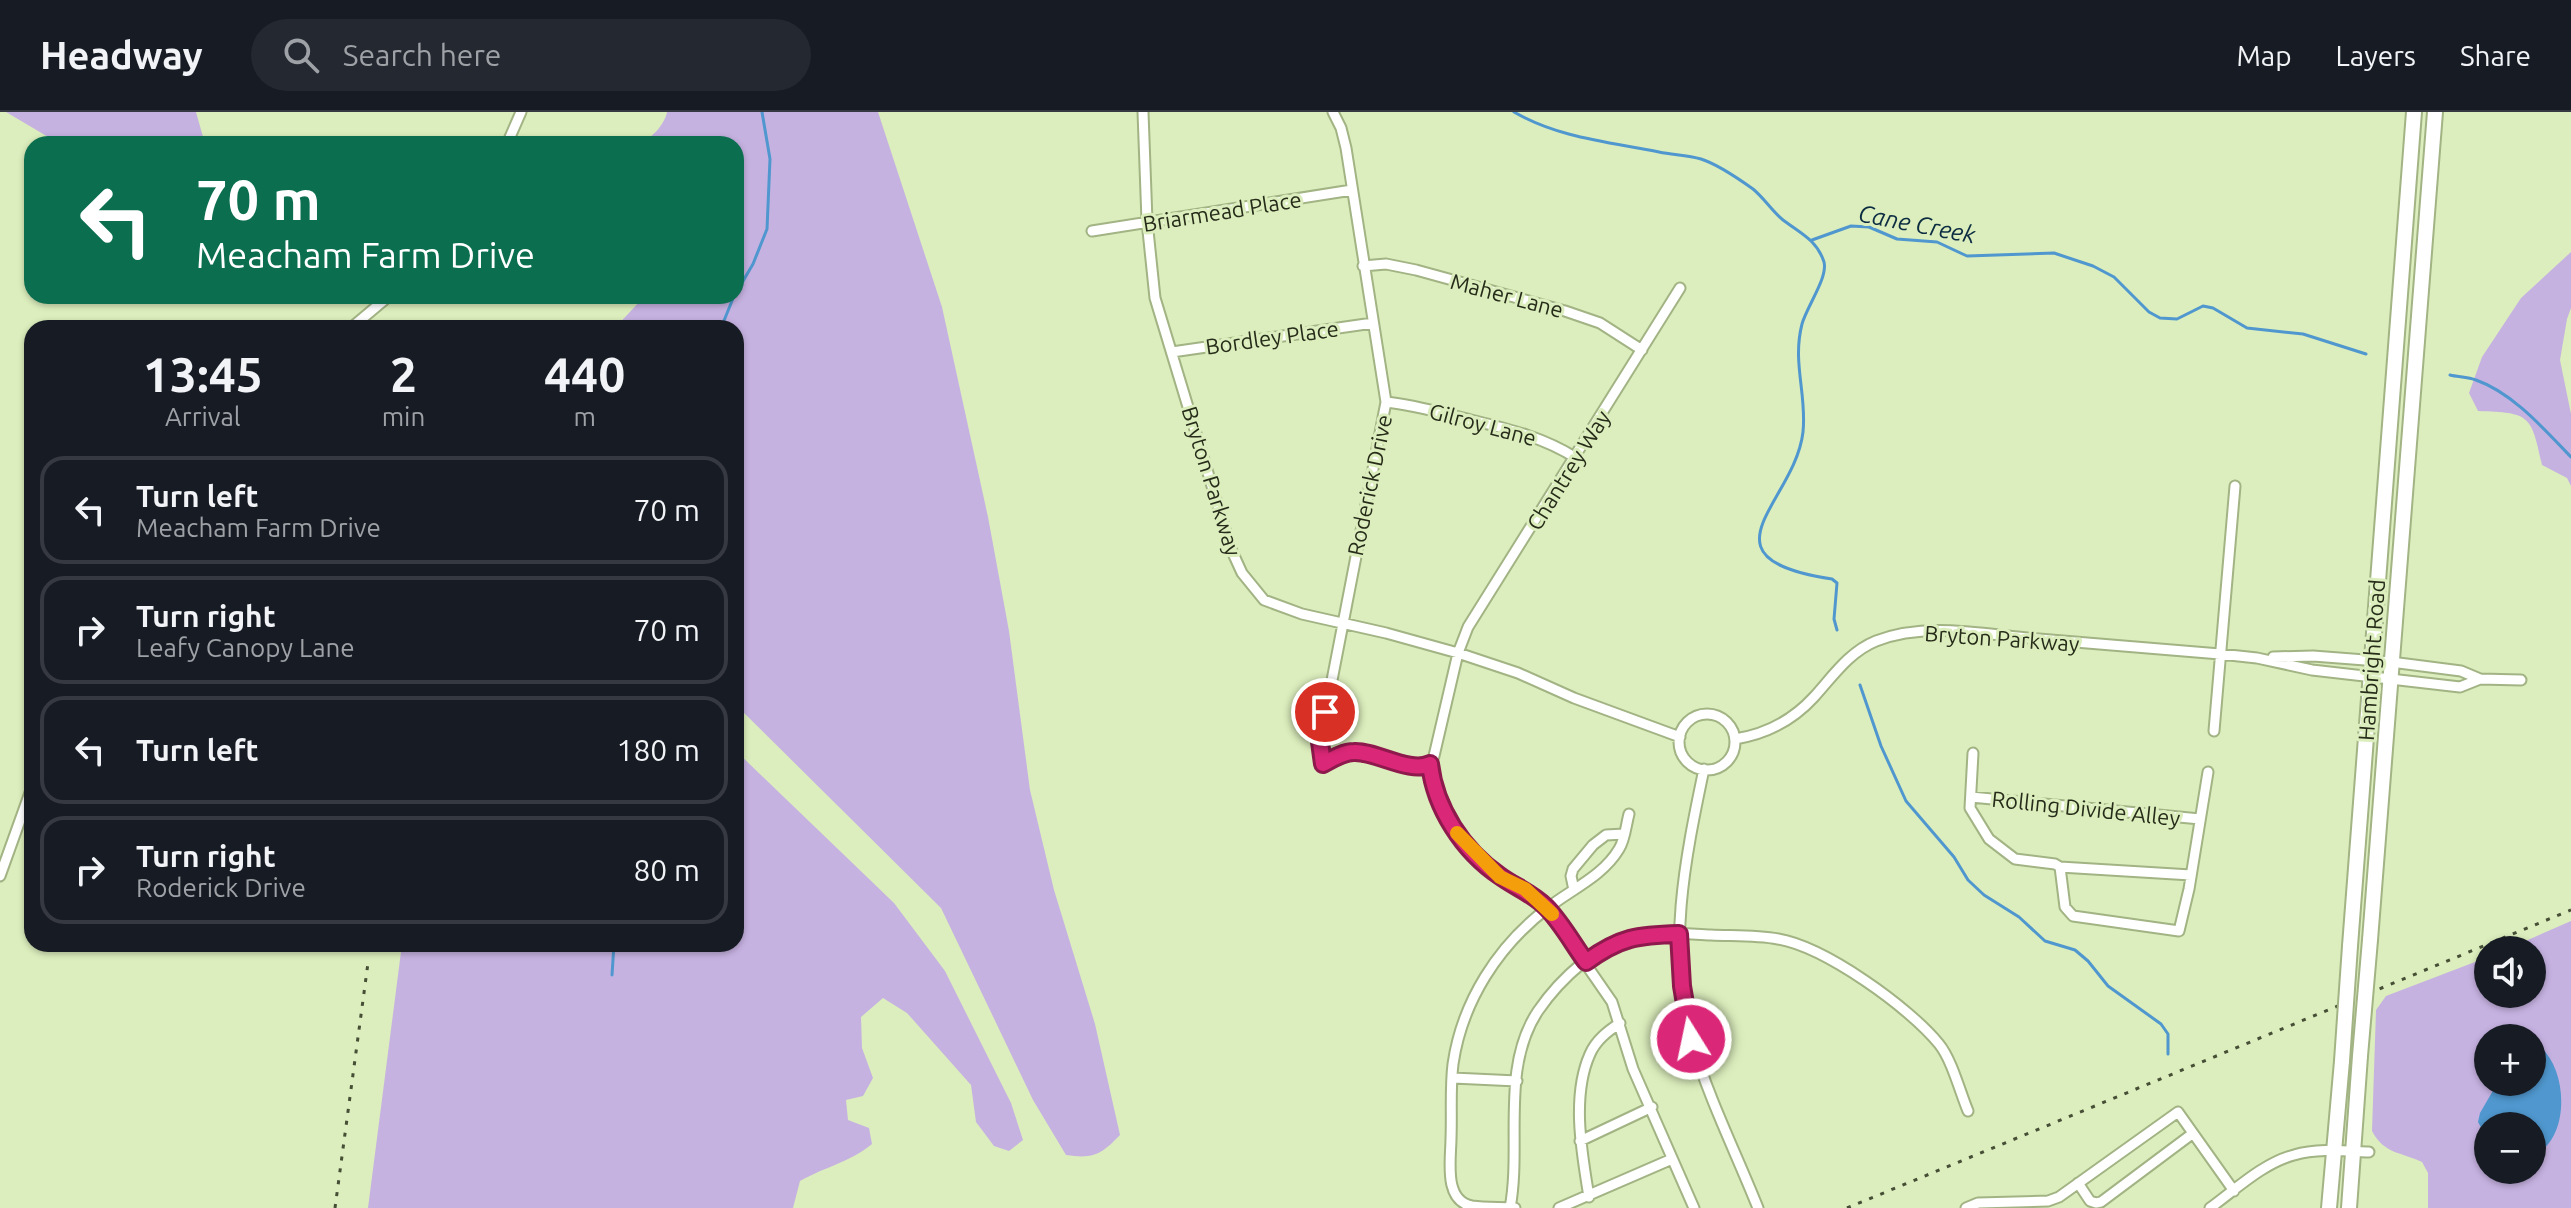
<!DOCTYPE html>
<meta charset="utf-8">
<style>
:root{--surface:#171b24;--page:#242831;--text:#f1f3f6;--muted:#9ea1a6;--line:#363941}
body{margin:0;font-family:Ubuntu,sans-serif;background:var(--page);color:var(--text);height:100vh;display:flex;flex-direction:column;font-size:30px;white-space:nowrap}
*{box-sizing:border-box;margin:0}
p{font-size:26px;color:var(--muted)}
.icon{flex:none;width:44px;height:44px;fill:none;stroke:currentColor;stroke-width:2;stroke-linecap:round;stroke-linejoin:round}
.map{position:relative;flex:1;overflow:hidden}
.details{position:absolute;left:24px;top:208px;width:720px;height:632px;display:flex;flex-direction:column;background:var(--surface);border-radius:24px;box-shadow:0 2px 6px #0004}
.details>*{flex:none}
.banner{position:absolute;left:24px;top:24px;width:720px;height:168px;border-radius:24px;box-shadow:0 2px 6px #0004;background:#0b6e4f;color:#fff;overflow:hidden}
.fabs{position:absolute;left:2474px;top:824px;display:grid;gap:16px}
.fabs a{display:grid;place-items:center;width:72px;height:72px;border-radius:50%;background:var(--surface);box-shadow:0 2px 6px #0004;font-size:40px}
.pin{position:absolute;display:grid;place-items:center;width:68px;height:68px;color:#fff;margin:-34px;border:4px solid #fff;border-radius:50%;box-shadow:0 2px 8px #0007}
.me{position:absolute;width:88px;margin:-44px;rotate:350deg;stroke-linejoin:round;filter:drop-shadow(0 0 6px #0008)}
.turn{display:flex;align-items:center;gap:28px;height:168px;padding:0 40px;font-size:36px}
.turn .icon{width:104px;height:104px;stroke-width:2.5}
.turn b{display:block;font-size:56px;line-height:68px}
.eta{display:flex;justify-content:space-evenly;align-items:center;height:136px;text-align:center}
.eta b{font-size:48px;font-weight:700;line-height:56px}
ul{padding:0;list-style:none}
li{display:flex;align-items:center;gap:24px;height:108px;margin:0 16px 12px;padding:0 24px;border:4px solid var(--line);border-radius:24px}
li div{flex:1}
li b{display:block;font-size:30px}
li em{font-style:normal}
header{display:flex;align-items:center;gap:48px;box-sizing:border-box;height:112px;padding:0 40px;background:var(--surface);border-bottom:2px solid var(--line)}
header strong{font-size:38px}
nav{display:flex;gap:44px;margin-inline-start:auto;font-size:28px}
.search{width:560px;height:72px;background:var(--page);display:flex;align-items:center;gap:20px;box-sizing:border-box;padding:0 28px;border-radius:44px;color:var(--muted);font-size:30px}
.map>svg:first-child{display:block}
</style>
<header>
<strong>Headway</strong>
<div class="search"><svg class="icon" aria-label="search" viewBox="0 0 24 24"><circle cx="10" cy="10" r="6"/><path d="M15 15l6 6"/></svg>Search here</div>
<nav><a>Map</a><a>Layers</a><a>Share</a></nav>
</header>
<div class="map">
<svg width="2571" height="1096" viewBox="0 0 2571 1096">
<rect width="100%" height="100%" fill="#dceebd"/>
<path fill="#c6b2e1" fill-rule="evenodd" d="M6,0H196L205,32H60Z
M667,0H878L942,195L988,405L1009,519L1030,678L1054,778L1095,912L1120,1023C1101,1043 1093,1047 1066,1043L1033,988L941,796L736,593V216H615L641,188L639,184H736V32H640C651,27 665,12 667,0Z
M2571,140V196L2567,207L2560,248L2571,302V374L2567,366L2542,353C2531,302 2530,301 2478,299L2469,281L2482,245L2521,186Z
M736,639L894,791L945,859L1011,991L1023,1028L1009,1039L994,1034L976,1010L971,973L907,901L883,886L861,905L862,936L873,966L863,984L846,988L848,1008L869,1016L872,1032C850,1050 825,1055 800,1069L793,1096H368L402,832H736Z
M2571,809V1096H2428V1061L2422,1050C2401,1040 2384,1042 2372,1019L2376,898L2386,884L2488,845V882H2532V838H2505ZM2488,926H2532V970H2488ZM2488,1014H2532V1058H2488Z"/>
<path fill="#4f97ce" d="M2532,929C2571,950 2571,1031 2532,1043V1014H2488V1028L2478,1010L2480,1001L2498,970H2532Z"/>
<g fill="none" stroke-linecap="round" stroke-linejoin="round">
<path stroke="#4f97ce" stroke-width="3" d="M1514,0C1559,26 1609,30 1659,40C1673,43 1687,43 1701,47C1717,52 1739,67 1753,77C1764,86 1772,99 1783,108C1800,121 1817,128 1824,150C1828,166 1807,194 1802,212C1792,251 1807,282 1803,320C1795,391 1693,446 1832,467L1837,471L1834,507L1837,518
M1812,128L1851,114L1869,115L1897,127L1937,130L1967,144L2054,141L2093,154L2114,165L2149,200L2160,206L2177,207L2203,194L2213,196L2247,216L2303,222L2366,242
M736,181L753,152L767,117L770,47L762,0
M721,216L734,184
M2450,263C2458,265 2468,265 2476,268C2513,281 2544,317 2571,345
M1860,573L1881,634L1906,689L1954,745L1968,768L1984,783L2019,805L2045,829L2075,838L2088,849L2108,874L2161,912L2168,922V942
M612,863L614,832"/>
<g stroke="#a2b384" stroke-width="13">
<path id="street" d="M1143,0L1147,109L1155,186L1231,437L1242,461L1264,488L1302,502L1386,521L1458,541L1518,561L1574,586L1680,625
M1333,0L1341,16L1346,36L1386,290L1320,630L1323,652C1332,647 1343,640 1354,640C1376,639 1411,662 1430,652L1434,644L1458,541L1468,515L1680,176
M507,32L521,0
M1092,119L1352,78
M1363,154L1386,152L1416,158L1565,199L1600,211L1642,238
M351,216L389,184
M1172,240L1373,211
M1386,290C1415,293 1442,301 1471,308C1508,317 1543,325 1576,346
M2273,545L2313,544L2391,550L2461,559L2480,567L2521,568
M1679 630a28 28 0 1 1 56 0a28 28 0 1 1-56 0Z
M2214,619L2235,374
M1735,627C1767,622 1792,609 1814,585C1833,564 1849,540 1876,529C1927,509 1986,523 2039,527C2099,532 2160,537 2220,542L2257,546L2312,558L2460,575L2480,567
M1973,641L1970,696L1989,727L2015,747L2055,752L2060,755L2191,763
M1430,652L1432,668L1453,717L1500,765L1525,777L1547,796L1612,890L1633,957L1694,1096
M1704,657C1685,747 1666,840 1692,930C1709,987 1736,1041 1758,1096
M1971,685L2200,707
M2060,755L2065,795L2073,804L2179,819L2189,777L2208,660
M0,764L32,675
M1574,778L1571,764L1573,757L1593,733L1606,723L1624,722
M1453,966L1517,969
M1580,1029L1652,995
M2078,1071L2090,1089L2096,1091L2101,1090L2192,1022
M1589,1085C1582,1042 1571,984 1590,942C1596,928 1608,919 1620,911
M1510,1096C1522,1033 1500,956 1538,899C1560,867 1599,830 1638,823C1661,819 1688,822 1711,823C1733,824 1757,823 1778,827C1825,835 1909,895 1939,932C1952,948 1960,980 1968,999
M1515,1096C1501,1095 1486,1096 1472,1094C1443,1089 1451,1047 1451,1026C1452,1002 1450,976 1453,952C1462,890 1498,833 1549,795C1572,777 1603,764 1619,737C1625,728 1626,713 1629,702
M1559,1096L1672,1047
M1966,1096L1978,1091L2048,1089L2059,1085L2178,1000L2234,1079
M2210,1096C2235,1078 2263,1051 2294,1043C2318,1036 2345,1039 2369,1040"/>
</g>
<g stroke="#a2b384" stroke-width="18">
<path id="secondary" d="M2370,828L2435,0
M2350,834L2414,0
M2329,1096L2342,949
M2349,1096L2360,944"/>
</g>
<use href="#street" stroke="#fff" stroke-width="9"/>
<use href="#secondary" stroke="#fff" stroke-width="14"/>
<path stroke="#464e36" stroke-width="3" stroke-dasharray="4 8" stroke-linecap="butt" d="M335,1096L368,851
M1847,1096L2571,798"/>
<g stroke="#a2b384" stroke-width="18" stroke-linecap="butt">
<path id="secondary-bridge" d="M2360,944L2370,828
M2342,949L2350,834"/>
</g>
<use href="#secondary-bridge" stroke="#fff" stroke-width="14"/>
</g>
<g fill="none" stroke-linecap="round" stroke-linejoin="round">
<g stroke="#8e194d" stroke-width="20">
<path id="route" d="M1325,600L1320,630L1323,652C1332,647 1343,640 1354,640C1376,639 1410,662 1430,652C1435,696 1463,739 1500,764C1515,775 1532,781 1546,795C1561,810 1573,832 1586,850C1620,825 1638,823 1679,822L1682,874L1691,927"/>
</g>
<use href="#route" stroke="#db2777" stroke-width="14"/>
<path stroke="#f59e0b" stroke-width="14" d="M1457,721L1500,765L1525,777L1552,802"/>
</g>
<g text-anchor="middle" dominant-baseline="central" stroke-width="6" stroke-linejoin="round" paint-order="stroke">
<g font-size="22" fill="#262c19" stroke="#dceebd">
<text transform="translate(1222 99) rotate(-9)">Briarmead Place</text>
<text transform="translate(1507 183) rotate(15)">Maher Lane</text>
<text transform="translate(1272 225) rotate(-8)">Bordley Place</text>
<text transform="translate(1483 312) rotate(15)">Gilroy Lane</text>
<text transform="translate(1568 358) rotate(-58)">Chantrey Way</text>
<text transform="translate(1212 369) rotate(73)">Bryton Parkway</text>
<text transform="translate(1369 373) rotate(-78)">Roderick Drive</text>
<text transform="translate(2002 526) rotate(4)">Bryton Parkway</text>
<text transform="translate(2371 548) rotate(-86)">Hambright Road</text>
<text transform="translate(2086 696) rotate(6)">Rolling Divide Alley</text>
</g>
<g font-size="24" font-style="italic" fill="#0c2c42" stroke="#dceebd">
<text transform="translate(1917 112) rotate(11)">Cane Creek</text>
</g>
</g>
</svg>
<div class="fabs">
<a><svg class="icon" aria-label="sound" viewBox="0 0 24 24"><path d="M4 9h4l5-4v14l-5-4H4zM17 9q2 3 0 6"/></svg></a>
<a>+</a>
<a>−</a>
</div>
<div class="pin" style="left:1325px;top:600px;background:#d93025"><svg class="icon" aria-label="arrive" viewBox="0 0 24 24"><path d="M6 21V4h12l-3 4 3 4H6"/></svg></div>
<svg class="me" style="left:1691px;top:927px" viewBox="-20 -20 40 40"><circle r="17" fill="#db2777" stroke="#fff" stroke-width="3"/><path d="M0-11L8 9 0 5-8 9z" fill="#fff"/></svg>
<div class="banner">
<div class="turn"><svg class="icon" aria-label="left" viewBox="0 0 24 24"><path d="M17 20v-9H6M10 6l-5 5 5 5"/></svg><div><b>70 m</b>Meacham Farm Drive</div></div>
</div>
<section class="details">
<div class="eta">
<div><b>13:45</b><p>Arrival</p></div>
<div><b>2</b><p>min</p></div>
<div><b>440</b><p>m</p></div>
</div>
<ul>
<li><svg class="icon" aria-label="left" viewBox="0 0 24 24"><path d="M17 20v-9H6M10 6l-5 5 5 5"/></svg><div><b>Turn left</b><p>Meacham Farm Drive</p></div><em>70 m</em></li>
<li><svg class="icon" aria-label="right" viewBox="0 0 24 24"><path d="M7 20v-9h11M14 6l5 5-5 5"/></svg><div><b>Turn right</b><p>Leafy Canopy Lane</p></div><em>70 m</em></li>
<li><svg class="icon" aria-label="left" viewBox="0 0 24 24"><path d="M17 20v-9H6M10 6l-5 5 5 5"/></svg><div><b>Turn left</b></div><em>180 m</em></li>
<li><svg class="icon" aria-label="right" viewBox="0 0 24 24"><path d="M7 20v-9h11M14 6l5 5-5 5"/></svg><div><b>Turn right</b><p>Roderick Drive</p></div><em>80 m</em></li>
</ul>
</section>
</div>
